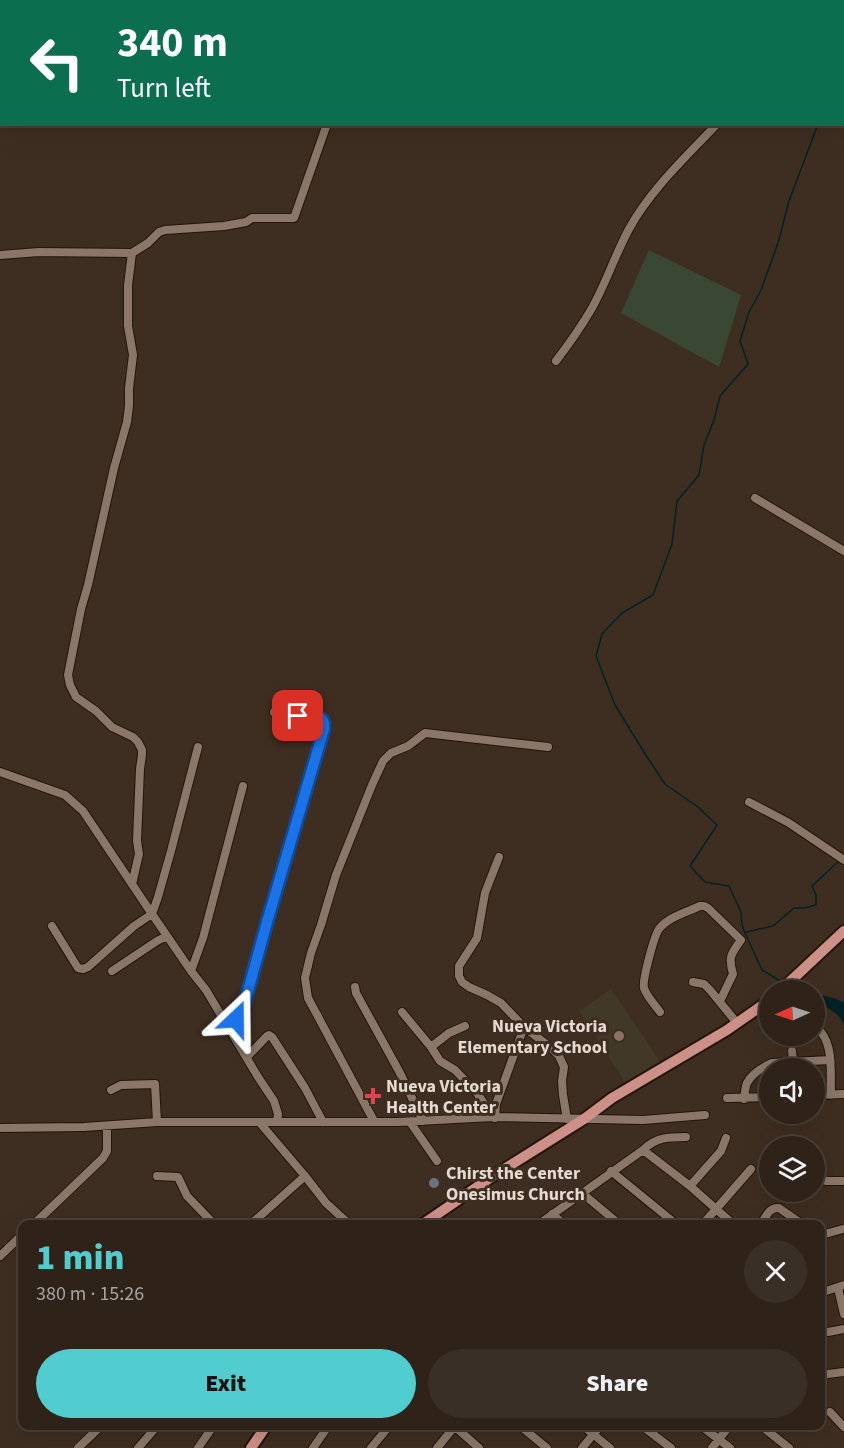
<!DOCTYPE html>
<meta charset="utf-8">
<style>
:root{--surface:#2e2219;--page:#3a2f26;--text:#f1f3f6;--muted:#a7a4a2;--line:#493f38;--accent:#52cdcf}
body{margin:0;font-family:"Source Sans 3",sans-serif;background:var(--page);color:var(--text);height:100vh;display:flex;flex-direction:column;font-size:22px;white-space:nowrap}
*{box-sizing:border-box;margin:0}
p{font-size:20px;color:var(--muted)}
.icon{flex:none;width:33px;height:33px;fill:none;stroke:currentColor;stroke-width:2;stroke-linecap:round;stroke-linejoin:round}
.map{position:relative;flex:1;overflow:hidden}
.panel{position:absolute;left:18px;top:1220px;width:807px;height:210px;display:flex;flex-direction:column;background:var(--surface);border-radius:12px;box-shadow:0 6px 24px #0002,0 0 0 2px var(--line)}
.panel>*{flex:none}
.top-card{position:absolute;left:0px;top:0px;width:844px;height:126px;box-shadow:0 6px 24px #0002,0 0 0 2px var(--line);background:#0b6e4f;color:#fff;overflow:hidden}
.needle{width:39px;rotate:267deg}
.controls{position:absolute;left:759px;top:980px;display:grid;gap:12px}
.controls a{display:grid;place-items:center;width:66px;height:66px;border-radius:50%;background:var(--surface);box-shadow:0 6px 24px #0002,0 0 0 2px var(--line);font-size:30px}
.pin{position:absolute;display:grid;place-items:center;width:51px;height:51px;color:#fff;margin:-26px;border-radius:12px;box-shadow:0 3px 9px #0006}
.me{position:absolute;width:66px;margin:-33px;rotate:23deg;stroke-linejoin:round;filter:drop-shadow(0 0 4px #0008)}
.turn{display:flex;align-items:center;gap:21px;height:126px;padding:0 18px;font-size:27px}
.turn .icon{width:78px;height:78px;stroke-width:2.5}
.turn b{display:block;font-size:42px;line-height:51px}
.round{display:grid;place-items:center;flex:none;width:63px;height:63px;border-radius:32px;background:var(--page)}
.overview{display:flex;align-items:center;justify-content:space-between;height:102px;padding:0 18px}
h1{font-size:36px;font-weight:800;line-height:45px;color:var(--accent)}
.cta{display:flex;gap:12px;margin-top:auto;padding:12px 18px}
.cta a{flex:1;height:69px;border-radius:36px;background:var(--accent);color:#111;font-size:24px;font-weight:800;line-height:69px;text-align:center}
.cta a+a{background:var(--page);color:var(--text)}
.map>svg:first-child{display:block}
</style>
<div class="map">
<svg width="844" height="1448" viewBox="0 0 844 1448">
<rect width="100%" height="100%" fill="#3e2e21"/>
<path fill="#413827" d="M611,989L660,1061L625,1082L579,1011Z"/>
<path fill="#3a4833" d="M649,250L741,295L719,367L621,313Z"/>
<path fill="#032225" d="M815,995C826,996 834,997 844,1003V1025C839,1013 827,1006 815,1003Z"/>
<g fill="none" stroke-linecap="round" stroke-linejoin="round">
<path stroke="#032225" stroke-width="1.5" d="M843,96L844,95
M746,932L773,926L794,908H805L816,905V895L812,886L839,861
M782,982L762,970L745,933L742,925L741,912L729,886L705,882L690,866L717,825L698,807L665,784L647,757L615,705L596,656L602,634L622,613L653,595L672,544L677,501L699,475L704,445L714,420L720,396L748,364L740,341L749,312L761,290L778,243L789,201L818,124"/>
<g stroke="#25150a" stroke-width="10">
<path id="minor" d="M352,2V0
M843,37L844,36
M0,255L39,252L132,253
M556,361C569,344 581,327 592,308C606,283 615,255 629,229C651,189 686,157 717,124
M755,498L844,551
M0,772L65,795L83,811L152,914L191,971L206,990L258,1077L274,1101L278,1114L277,1122H157L84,1127L0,1128
M749,802L789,823L844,860
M499,857L485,893L477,938L459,966V976L462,982L469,987L487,995L501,1003L524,1027L550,1047L559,1056L564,1067L562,1081L563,1095L567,1119
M132,884L139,854L137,841L140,769L142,755V750L138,742L133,737L112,727L96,711L76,697L70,685L68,675L81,609L88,585L114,468L127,422L129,406V388L133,355L128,326V285L132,253L148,243L159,232L165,230L224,226L246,222L252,218H294L327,124
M52,926L78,968L83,969L88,967L134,926L152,914L158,897L171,851L198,747
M112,971L157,941L167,936
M191,971L203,938L243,786
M693,982L704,984L710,990L737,1023
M355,987L356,993L400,1073L423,1121
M402,1012L431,1047L449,1033L465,1026
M660,1012C655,1005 647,997 644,988C642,981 654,936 659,929C668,917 687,912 700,906H704L708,908L741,940C731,954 728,957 733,974L720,1001
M224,1022C234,1019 238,1018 243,1009L267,922L324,729V723L322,719L274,712
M821,1032C834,1048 830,1075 831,1095
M431,1047L440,1061L455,1070L477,1093L493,1117
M792,1051L793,1062
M247,1057L267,1036L269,1035L272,1037L305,1088L323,1122
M111,1090L121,1085L155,1084L157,1122
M814,1095L844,1094
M727,1098L770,1097
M744,1099C745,1094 745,1087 747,1083C752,1073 763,1067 772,1063L830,1060
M495,1118L496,1104L524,1027
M374,1121L308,998L305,978L311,953L321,925L336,875L372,785L383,761L391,753L408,746L425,733L548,747
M277,1122H398L493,1117L643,1120L705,1115
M410,1122L437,1161
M260,1123L305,1176L326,1203L349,1224
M643,1150L690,1186L733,1224
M611,1171L676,1224
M157,1176L178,1177L187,1196L214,1224
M814,1178L827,1181H844
M690,1186L721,1151L726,1138
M582,1193L619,1224
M552,1214L564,1224
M34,1224L103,1158L107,1151V1126
M251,1224L305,1176
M539,1224L643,1150C656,1137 669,1137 686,1137
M703,1224L751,1169
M761,1224C766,1217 769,1207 779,1208L802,1224
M820,1234H825L843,1229
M0,1256L22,1235
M838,1288L844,1314
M820,1293L844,1285
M820,1332H828L844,1329
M820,1375L844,1372
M830,1412L844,1427
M453,1425L479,1448
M519,1425L547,1448
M582,1425L610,1448
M641,1425L671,1448
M700,1425L730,1448
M760,1425L789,1448
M78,1448L102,1425
M138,1448L158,1425
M198,1448L214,1425
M313,1448L329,1425
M371,1448L390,1425
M437,1448L455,1426
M582,1448L601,1425
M712,1448L730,1425"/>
</g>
<g stroke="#25150a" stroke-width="14">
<path id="major" d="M781,990L844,931
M423,1224L490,1178L584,1119L612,1098L727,1030L770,1000
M251,1448L267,1425"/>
</g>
<use href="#minor" stroke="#8a7769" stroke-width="8"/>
<use href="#major" stroke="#cd9089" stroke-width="10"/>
</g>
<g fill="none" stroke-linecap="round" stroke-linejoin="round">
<g stroke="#114b97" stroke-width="15">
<path id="route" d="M236,1019L239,1016L243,1009L267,922L324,729V723L322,719L298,716"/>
</g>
<use href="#route" stroke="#1a73e8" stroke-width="10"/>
</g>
<circle fill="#8d6e63" stroke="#3e2e21" stroke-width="2" cx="619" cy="1036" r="6"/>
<path fill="#e0444e" stroke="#3e2e21" stroke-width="2" d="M370 1087h6v6h6v6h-6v6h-6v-6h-6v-6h6z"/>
<circle fill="#6b7280" stroke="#3e2e21" stroke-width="2" cx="434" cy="1183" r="6"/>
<g text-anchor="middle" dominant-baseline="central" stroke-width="6" stroke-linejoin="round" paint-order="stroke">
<g font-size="18" font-weight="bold" fill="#e5dad2" stroke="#3e2e21" text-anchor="start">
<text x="607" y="1026" text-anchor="end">Nueva Victoria<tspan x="607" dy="21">Elementary School</tspan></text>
<text x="386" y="1086">Nueva Victoria<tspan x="386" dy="21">Health Center</tspan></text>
<text x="446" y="1173">Chirst the Center<tspan x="446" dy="21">Onesimus Church</tspan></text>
</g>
</g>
</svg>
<div class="controls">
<a><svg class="needle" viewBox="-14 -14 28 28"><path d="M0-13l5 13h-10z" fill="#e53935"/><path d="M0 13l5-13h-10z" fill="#a7a4a2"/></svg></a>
<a><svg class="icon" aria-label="sound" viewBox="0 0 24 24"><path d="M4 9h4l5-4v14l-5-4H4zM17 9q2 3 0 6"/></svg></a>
<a><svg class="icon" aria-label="layers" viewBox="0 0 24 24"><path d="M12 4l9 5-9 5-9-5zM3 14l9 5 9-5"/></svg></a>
</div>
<div class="pin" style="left:298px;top:716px;background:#d93025"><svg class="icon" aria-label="arrive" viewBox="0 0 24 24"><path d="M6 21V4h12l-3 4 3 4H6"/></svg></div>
<svg class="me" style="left:236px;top:1019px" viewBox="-20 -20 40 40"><path d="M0-17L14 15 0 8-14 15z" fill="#1a73e8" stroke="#fff" stroke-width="4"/></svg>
<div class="top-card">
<div class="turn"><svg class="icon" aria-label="left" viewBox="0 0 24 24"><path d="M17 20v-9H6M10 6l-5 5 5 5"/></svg><div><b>340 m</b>Turn left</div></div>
</div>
<section class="panel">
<div class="overview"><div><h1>1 min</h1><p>380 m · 15:26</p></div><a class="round"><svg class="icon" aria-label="close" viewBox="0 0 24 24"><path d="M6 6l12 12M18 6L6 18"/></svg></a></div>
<div class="cta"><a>Exit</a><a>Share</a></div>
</section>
</div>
